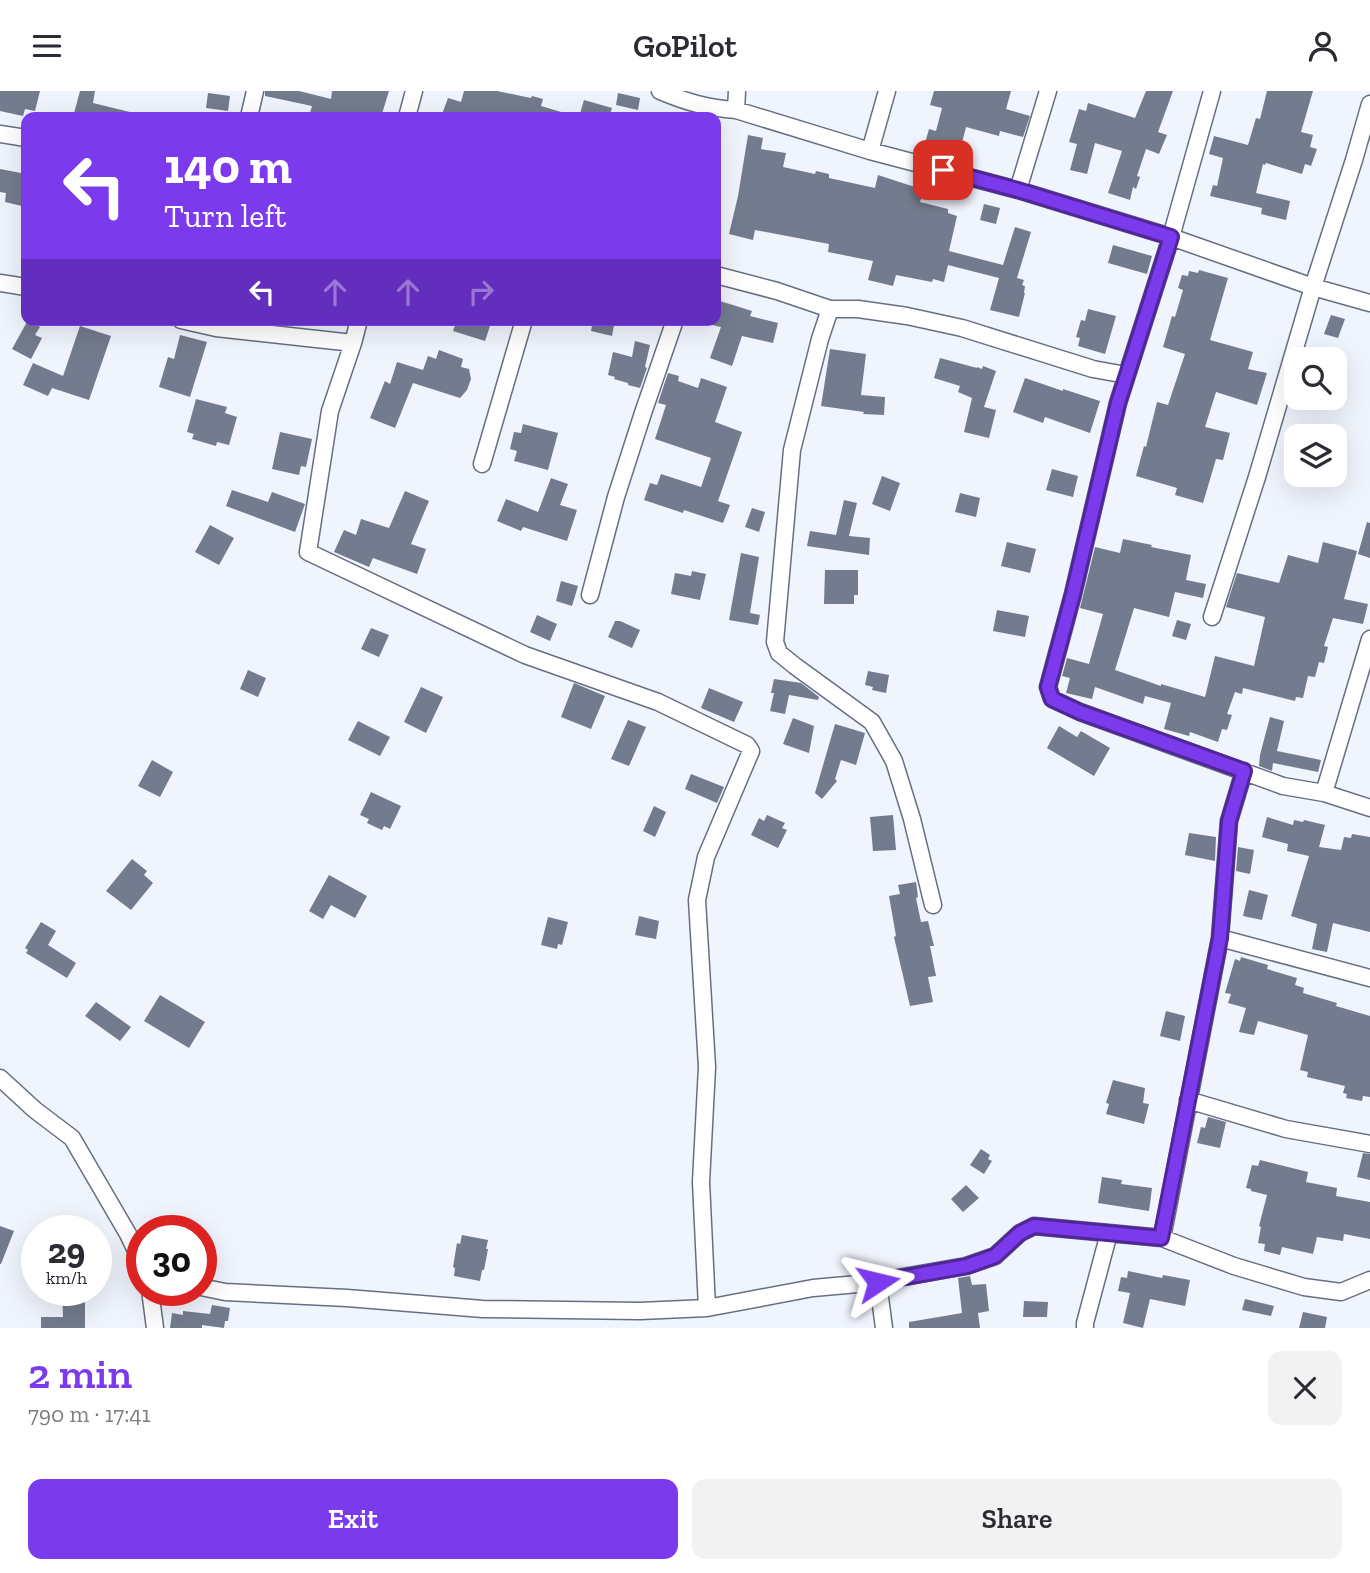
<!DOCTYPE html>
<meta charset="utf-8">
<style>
:root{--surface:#fff;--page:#f2f2f3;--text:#2b2b33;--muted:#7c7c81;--accent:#7c3aed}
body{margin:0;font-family:"Zilla Slab",serif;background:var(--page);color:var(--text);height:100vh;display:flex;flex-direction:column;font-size:26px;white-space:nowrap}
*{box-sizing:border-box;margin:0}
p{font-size:23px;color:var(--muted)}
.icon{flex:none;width:38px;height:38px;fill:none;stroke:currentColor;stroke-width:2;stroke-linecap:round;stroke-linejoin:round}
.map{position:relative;height:1237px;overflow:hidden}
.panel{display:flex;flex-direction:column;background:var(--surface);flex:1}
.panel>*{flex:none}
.hud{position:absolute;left:21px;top:21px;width:700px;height:214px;border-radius:14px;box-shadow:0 7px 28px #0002;background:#7c3aed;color:#fff;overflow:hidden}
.tools{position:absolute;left:1284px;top:256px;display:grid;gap:14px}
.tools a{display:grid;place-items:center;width:63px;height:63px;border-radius:14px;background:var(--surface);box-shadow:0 7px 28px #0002;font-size:35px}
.speed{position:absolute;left:21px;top:1124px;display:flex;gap:14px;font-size:35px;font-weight:700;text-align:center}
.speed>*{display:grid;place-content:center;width:91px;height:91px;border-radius:50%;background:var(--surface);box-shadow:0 7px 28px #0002;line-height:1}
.speed small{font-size:18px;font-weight:400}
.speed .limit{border:10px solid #d22;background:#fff;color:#111}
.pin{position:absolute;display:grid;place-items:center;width:60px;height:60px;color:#fff;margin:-30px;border-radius:14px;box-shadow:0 4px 10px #0006}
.me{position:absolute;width:77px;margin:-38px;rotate:80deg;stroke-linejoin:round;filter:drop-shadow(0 0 5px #0008)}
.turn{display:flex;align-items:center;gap:24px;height:147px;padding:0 28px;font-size:32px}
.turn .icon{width:91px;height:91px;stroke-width:2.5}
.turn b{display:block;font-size:49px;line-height:60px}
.lanes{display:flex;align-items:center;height:66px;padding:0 28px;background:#0003;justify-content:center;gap:35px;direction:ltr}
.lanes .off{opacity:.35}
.round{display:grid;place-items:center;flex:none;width:74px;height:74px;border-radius:14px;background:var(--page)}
.head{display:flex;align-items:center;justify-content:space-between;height:119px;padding:0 28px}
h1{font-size:42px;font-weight:600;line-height:52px;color:var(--accent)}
.primary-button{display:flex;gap:14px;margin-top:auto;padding:14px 28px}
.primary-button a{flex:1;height:80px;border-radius:14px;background:var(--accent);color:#fff;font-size:28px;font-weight:600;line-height:80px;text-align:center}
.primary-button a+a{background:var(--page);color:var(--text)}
header{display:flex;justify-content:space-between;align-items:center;height:91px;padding:0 28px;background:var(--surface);font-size:32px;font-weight:600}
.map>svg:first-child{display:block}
</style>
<header><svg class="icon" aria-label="menu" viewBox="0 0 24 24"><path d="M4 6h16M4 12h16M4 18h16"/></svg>GoPilot<svg class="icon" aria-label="person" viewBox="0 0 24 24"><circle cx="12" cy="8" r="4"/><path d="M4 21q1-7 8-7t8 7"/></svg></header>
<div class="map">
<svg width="1370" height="1237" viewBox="0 0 1370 1237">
<rect width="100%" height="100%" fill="#f0f4fd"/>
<path fill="#737b8e" d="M0,0H40L35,20L25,18L23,25L0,20Z
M80,0H95L93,12L134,22L133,26H73Z
M265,0H299L331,8L332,0H389L381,26H330L310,22L312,15L265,5Z
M464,0H497L531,7L532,5L543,8L541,15L568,23L567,26H441L448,7L461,11Z
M934,0H1011L1006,18L1030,25L1023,46L1000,40L999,45L966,36L957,72L922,63L929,38L936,40L942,17L930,14Z
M1146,0H1173L1158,41L1167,44L1159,63L1146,58L1137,85L1140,86L1136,98L1133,96L1130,109L1108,102L1122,60L1095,52L1087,83L1070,79L1077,53L1069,51L1079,18L1086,20L1088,12L1135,27Z
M1267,0H1313L1301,41L1313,44L1310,56L1317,58L1311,75L1305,73L1302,83L1266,72L1265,74L1263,73L1256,102L1290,110L1286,129L1261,123L1262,117L1210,105L1213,94L1217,95L1223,67L1209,63L1214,45L1248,54L1256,27L1260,28Z
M208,2L230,5L228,20L206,17Z
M618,2L640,7L638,19L616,14Z
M584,9L612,17L609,26H579Z
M748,44L763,47L761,58L786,62L783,76L815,83L816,80L829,83V87L875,97L878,84L924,99L920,111L948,118V122L957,125L949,160L1003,174L1015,136L1031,141L1017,187L1024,189L1022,194L1025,195L1024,202H1025L1019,226L990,219L999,187L948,174L944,191L933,188L932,191L896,184L893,195L868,189L873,170L828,161L829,153L755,139L753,149L729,143L738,105Z
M0,78L26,83V116L5,111L6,102L0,101Z
M984,113L1000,117L996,133L980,129Z
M1113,154L1152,165L1147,183L1108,172Z
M1199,179L1228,187L1210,249L1253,261L1248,278L1267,282L1257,314L1216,301L1205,336L1230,342L1223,369L1216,368L1203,412L1175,404L1177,397L1136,385L1144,355L1146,356L1157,311L1168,314L1185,263L1163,256L1172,225L1175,226L1183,199L1178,197L1182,184L1188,185L1189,180L1198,182Z
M720,210L752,220L750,225L778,232L773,252L742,245L732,275L710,267L721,236L712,234L714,229H716V223Z
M1088,218L1116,225L1105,263L1078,255L1080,247L1076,246L1081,229L1085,230Z
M1331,224L1345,228L1338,247L1324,243Z
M28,229L40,236L35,244L42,247L31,268L12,258Z
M457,229H492L485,250L453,240Z
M593,229H615L612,245L591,240Z
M80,235L111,245L89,309L52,297L48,305L23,294L33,272L63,285Z
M180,244L207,251L190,306L159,296L168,266L174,268Z
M635,250L650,254L645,276L647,277L640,297L628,294V292L614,288L615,286L608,284L613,261L632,266Z
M830,258L866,263L861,304L885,306L884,324L863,323L864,321L821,315Z
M439,259L463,268L461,276L469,278L471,288L467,299L460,307L413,292L395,337L370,327L385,290L390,293L397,271L423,279L428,265L436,268Z
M940,267L977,277V276L982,278L983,275L996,280L984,316L996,319L989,347L964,341L972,307L958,301L960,295L934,287Z
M668,282L679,285L678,290L698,297L701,287L727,296L715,331L742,341L718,410L730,414L723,432L684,419L683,422L644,409L650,392L657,394L661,383L701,396L711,367L655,348L666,314L658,312Z
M1025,287L1063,300V298L1100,310L1090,342L1045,326L1043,332L1013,321Z
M196,308L227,316L225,322L237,326L229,354L217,351L216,355L192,348L194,343L187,341Z
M523,333L558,342L548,379L514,370L517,360L510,358L514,341L521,342Z
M280,341L312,348L306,376L301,375L299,384L272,378Z
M1052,378L1078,385L1073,406L1046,399Z
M882,385L900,392L890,420L872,413Z
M551,387L568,393L560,414L577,419L567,450L523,436L521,440L497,430L506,408L538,421Z
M232,399L268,411L272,401L305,413L295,441L226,415Z
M405,400L429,410L411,453L426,458L417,483L373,467L369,476L334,461L344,439L356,444L361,428L389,437Z
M960,402L980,407L976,426L955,421Z
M844,409L857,412L849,445L870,447L869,464L807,455L810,440L836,444Z
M752,417L765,421L759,441L745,436Z
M1367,431L1370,432V467L1358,463Z
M210,434L234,447L219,474L195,461Z
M1123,448L1152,454L1151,456L1191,464L1186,489L1206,493L1203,507L1175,501L1169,526L1134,517L1115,579L1161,595V593L1205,606L1215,565L1254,575L1265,526L1226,516L1237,482L1279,492L1288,464L1318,472L1323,451L1357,460L1344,508L1368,513L1363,533L1333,527L1324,555L1328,556L1324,572L1319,571L1315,586L1308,585L1303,607L1296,606L1295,610L1243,597L1242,603L1235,601L1227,623L1232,624L1227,639L1222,638L1218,651L1190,641L1189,645L1164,638L1171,612L1145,605L1143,613L1095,596L1092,608L1066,602L1070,587L1062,585L1067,567L1089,573L1103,523L1080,517L1095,456L1120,462Z
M1007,451L1036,458L1030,482L1001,475Z
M741,462L759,466L750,522L760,524L758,534L729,529Z
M825,479H858V504H854V513H824Z
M692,480L706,483L700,509L671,503L675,482L691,485Z
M561,490L578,495L572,515L556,510Z
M997,519L1029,525L1025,546L993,540Z
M537,524L557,533L550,550L530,541Z
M1177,529L1191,533L1186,549L1172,545Z
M615,530H620L640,539L632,557L608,546Z
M371,537L389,544L379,566L361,558Z
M248,579L266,587L258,606L240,598Z
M868,580L889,584L886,602L872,599L873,596L865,594Z
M774,588L801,592L819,606L818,609L789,604L785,623L770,620L774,602H771Z
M574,592L605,605L591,638L561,626Z
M421,596L443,606L426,642L404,631Z
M709,597L743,611L734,631L701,617Z
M1270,626L1284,630L1277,660L1321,669L1318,681L1273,672L1272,680L1259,675L1260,664Z
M793,627L814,635L809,662L783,653Z
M628,629L646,636L629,675L611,668Z
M358,630L390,646L380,665L348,649Z
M835,633L865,642L856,674L841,669L835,688L837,690L822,708L815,702Z
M1059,635L1077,646L1081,640L1110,657L1094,685L1047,657Z
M152,669L173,681L160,706L138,695Z
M691,683L724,696L717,712L685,698Z
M371,701L401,715L390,738L384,735L382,739L367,732L369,728L360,724Z
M654,715L666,721L655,746L643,740Z
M767,724L785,732L782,737L787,739L778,757L751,744L759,727L764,730Z
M893,724L896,759L873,760L870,726Z
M1267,726L1293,734L1294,729L1303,731L1304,729L1325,734L1319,756L1341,759L1344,746L1351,747L1352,743L1370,746V841L1333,832L1327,861L1312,858L1317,833L1291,825L1309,765L1287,760L1288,753L1262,746Z
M1189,742L1216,746L1215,770L1185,764Z
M1238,756L1254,759L1250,783L1236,780Z
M132,768L147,780L144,784L153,792L131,819L106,800Z
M329,784L367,805L355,827L331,814L323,828L309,820Z
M916,791L918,806L916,807L921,831L928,830L934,855H930L936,885L928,886L933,911L910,915L894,846L896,845L889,805L900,803L898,794Z
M1249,799L1268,804L1262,829L1243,825Z
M639,825L659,830L656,848L635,844Z
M548,826L568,831L562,854L558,853L557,858L541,854Z
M41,831L56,840L48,854L76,872L67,887L26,862L28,859L25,857Z
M1241,866L1268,874L1267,878L1297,887L1295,894L1304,897L1303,902L1337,912L1336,915L1370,925V1006L1363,1005L1362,1010L1346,1007L1347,1003L1343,1002L1345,995L1307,986L1308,981L1300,979L1308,944L1258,930L1254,944L1239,941L1246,917L1228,912L1231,903L1225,902L1235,868L1240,870Z
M160,904L205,931L189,957L144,930Z
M96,911L131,936L120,950L85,925Z
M1166,920L1185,925L1180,950L1160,945Z
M1113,989L1145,997L1143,1012L1149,1013L1144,1033L1106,1023L1109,1013L1106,1012Z
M1208,1026L1226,1031L1220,1057L1197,1052L1201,1036L1205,1037Z
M981,1058L990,1064L988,1068L992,1070L984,1083L970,1074Z
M1363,1062L1370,1063V1089L1357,1086Z
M1260,1069L1308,1081L1306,1091L1337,1097L1336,1105L1370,1111V1148L1344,1143L1343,1150L1317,1146L1313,1163L1282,1156L1280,1164L1264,1160L1265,1153L1258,1152L1261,1136L1259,1135L1267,1104L1251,1100V1098L1246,1097L1252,1074L1258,1075Z
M1102,1086L1122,1089L1121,1093L1152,1097L1149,1120L1098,1112Z
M966,1094L979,1107L963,1121L951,1108Z
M0,1135L14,1140L1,1173H0Z
M462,1144L488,1149L486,1158H488L484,1179H482L480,1190L454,1185L455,1177L453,1176L457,1152L460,1153Z
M1128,1180L1162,1187L1163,1184L1190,1189L1185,1215L1150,1208L1143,1237L1123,1232L1130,1202L1118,1200L1121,1186L1127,1187Z
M970,1185L972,1194L986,1193L989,1220L978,1222L980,1237H909V1231L962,1222L958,1187Z
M62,1199H85V1237H41V1226H63Z
M1245,1208L1274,1215L1271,1225L1242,1219Z
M1024,1210L1048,1211L1047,1226H1023Z
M212,1214L230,1217L228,1230H225L224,1237L202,1234V1237H170L172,1222L183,1224V1220L210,1223Z
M1303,1221L1327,1226L1325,1237H1299Z"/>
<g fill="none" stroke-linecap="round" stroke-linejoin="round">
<g stroke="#666e81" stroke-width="19">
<path id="minor" d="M660,0C686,11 707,17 736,19L870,60L1018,99L1171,146L1313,196L1370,212
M1212,0L1171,146L1118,312L1073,503L1048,596L1052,608L1080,621L1283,695L1324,702L1370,717
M736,19L737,0
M249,26L255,0
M407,26L414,0
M0,43L26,47
M870,60L887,0
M1018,99L1048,0
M716,184L777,200L830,218H858L907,225L962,237L1093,278L1126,284
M0,192L26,196
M830,218L820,248L792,359L775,551L779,562L795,575L872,631L894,670L912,728L933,814
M181,229L216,237L353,252
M359,229L353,252L330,320L308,461L525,564L658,611L747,654L751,660L706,766L697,809L707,976L701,1091L707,1217
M482,373L524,229
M590,504L616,406L643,322L675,229
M1212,526L1257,386L1313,196L1354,69L1370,13
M1324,702L1370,548
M1220,847L1370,887
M0,987L35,1019L72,1047L128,1143L142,1172
M1188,1009L1286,1038L1370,1053
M1162,1147L1220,847L1229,730L1244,680
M878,1191L884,1237
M201,1196L225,1201L347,1207L483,1218L640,1220L707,1217L813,1197L869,1192L966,1175L995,1165L1020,1142L1034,1135L1162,1147L1234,1175L1304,1196L1341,1201L1370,1189
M150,1199L155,1237
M1085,1237V1232L1109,1142"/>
</g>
<use href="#minor" stroke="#fff" stroke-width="16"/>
</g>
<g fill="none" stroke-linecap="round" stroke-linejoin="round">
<g stroke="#51269a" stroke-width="18">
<path id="route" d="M878,1191L967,1175L995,1165L1020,1142L1034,1135L1161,1147L1220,847L1229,730L1244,680L1080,621L1052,608L1048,596L1073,503L1118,312L1171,146L1018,99L943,79"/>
</g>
<use href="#route" stroke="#7c3aed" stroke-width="12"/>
</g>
</svg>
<div class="tools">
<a><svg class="icon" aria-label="search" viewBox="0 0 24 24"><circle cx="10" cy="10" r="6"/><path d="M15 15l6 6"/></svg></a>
<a><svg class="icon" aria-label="layers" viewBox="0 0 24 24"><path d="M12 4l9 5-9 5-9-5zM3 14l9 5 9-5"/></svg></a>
</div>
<div class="speed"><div>29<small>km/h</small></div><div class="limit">30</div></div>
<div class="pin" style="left:943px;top:79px;background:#d93025"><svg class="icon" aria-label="arrive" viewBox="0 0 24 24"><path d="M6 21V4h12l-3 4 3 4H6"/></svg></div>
<svg class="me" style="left:878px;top:1191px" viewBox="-20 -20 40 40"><path d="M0-17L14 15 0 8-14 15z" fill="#7c3aed" stroke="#fff" stroke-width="4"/></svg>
<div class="hud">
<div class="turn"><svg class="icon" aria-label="left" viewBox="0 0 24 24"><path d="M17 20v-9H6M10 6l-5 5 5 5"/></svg><div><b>140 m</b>Turn left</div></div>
<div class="lanes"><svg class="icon" aria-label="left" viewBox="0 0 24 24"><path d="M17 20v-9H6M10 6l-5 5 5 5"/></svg><svg class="icon off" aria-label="ahead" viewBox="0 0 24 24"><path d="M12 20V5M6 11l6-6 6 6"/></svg><svg class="icon off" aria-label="ahead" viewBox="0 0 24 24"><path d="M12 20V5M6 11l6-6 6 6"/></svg><svg class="icon off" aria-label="right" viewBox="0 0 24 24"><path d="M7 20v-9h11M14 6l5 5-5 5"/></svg></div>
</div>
</div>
<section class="panel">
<div class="head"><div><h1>2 min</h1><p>790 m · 17:41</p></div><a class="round"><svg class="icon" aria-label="close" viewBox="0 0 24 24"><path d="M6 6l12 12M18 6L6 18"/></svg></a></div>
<div class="primary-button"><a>Exit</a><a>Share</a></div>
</section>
